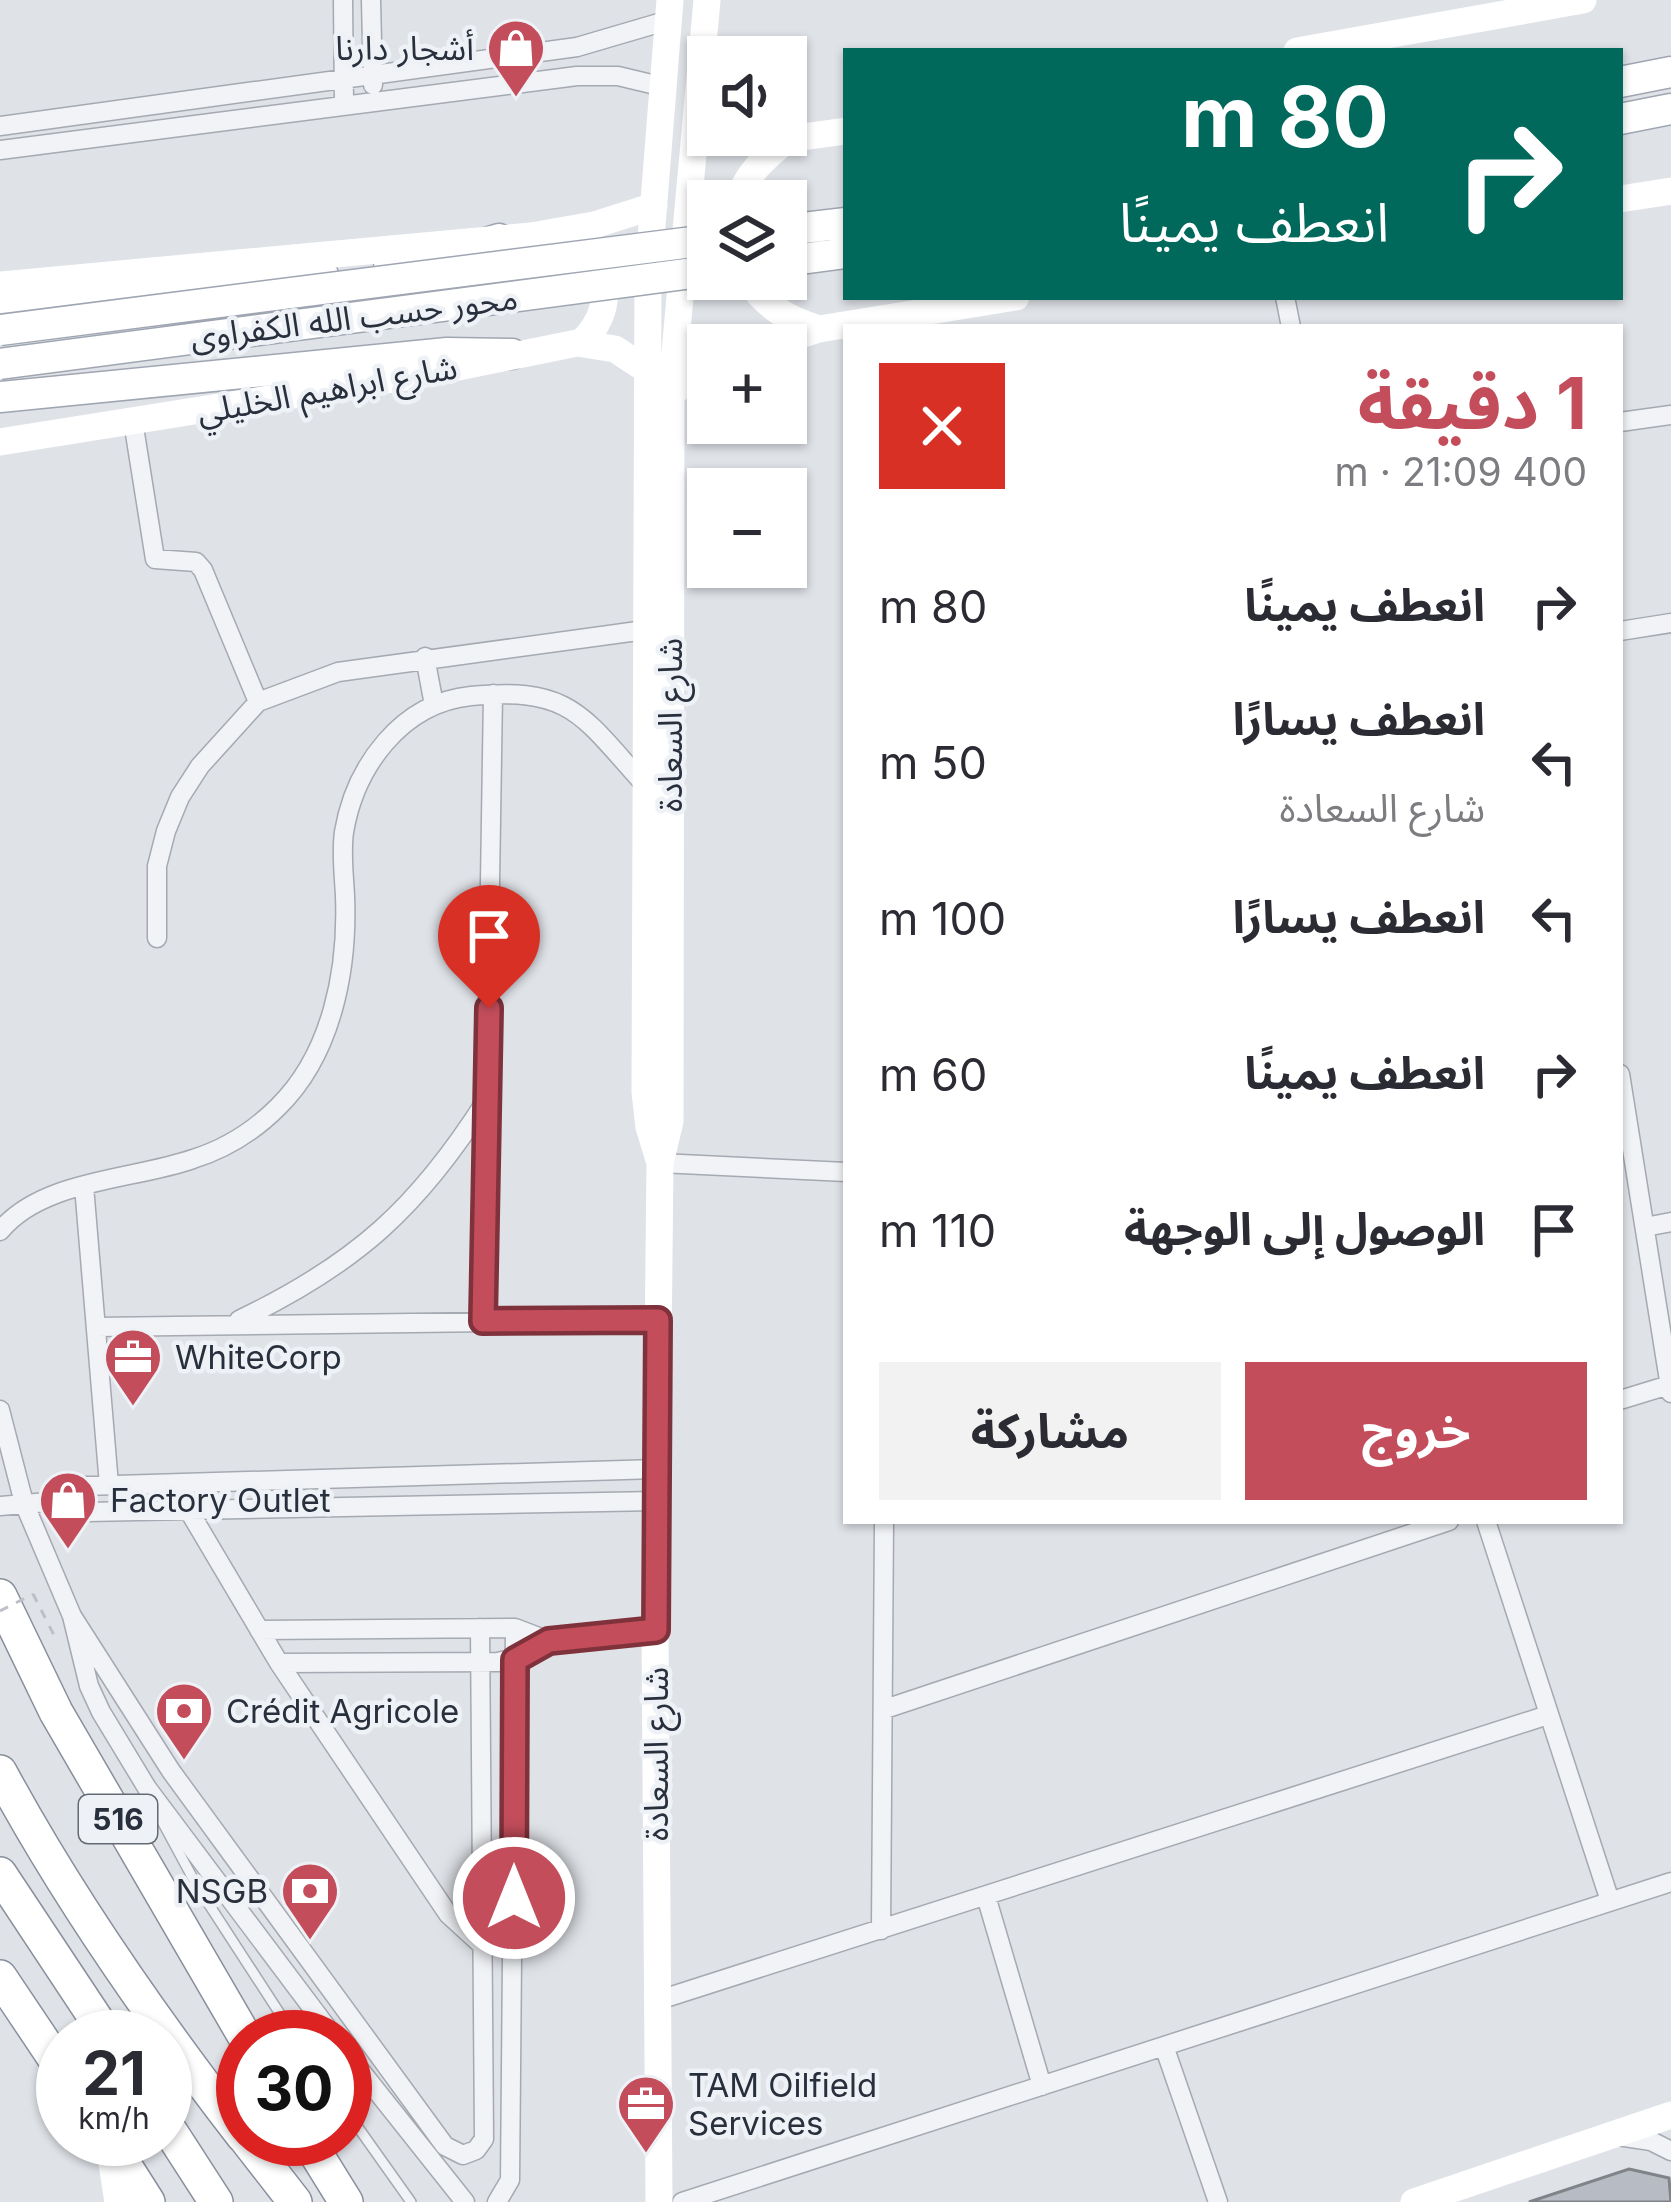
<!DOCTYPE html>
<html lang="ar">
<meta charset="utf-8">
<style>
:root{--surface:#fff;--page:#f2f2f3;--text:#2b2b33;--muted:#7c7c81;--accent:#c34d5b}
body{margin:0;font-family:Inter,"Noto Sans Arabic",sans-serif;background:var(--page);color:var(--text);direction:rtl;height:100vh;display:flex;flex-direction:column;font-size:45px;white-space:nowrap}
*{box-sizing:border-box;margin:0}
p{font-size:39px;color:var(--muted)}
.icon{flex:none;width:66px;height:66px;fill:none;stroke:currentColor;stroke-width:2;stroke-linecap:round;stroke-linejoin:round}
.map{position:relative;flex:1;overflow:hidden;direction:ltr}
.details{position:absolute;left:843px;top:324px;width:780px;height:1200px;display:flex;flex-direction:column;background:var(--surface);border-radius:0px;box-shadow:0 3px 9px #0004;direction:rtl}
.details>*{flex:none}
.hud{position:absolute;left:843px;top:48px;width:780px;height:252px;border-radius:0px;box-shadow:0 3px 9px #0004;direction:rtl;background:#00695c;color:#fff;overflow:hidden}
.fabs{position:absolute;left:687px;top:36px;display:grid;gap:24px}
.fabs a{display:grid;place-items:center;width:120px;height:120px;border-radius:0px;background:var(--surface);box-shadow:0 3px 9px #0004;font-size:60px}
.speed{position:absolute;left:36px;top:2010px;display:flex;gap:24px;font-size:60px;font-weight:700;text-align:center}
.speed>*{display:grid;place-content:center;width:156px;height:156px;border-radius:50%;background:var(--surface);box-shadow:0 3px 9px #0004;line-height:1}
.speed small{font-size:30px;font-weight:400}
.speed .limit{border:18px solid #d22;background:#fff;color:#111}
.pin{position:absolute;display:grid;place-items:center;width:102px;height:102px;color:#fff;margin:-123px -51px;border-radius:50% 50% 50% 0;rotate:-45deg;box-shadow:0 0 12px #0007}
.pin .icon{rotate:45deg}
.me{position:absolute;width:132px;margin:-66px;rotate:0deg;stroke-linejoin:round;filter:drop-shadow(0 0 9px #0008)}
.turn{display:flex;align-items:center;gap:42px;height:252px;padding:0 36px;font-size:54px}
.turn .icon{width:156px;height:156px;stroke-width:2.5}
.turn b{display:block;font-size:84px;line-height:102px}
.round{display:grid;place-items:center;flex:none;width:126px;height:126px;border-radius:0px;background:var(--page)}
.overview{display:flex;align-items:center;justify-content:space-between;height:204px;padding:0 36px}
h1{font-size:72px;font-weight:700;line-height:90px;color:var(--accent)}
.action{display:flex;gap:24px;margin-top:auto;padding:24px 36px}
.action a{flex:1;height:138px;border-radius:0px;background:var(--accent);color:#fff;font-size:48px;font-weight:700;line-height:138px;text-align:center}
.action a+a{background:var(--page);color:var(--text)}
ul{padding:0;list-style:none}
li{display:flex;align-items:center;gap:36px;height:156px;padding:0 36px}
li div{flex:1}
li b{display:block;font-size:45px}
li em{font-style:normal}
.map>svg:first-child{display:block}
</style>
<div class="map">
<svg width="1671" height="2202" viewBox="0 0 1671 2202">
<rect width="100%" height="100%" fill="#dfe2e7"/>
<path fill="#b7bbc3" stroke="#808388" stroke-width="3" d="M1629,2169L1669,2178L1671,2202H1529Z"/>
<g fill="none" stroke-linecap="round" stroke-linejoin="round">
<g stroke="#a5a9b1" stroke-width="12">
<path id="lane" d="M157,1812L197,1886L295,2037
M345,2109L411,2202"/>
</g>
<g stroke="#a5a9b1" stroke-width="21">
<path id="street" d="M343,0L344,105
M371,0L373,85
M0,126L577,47L669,20
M0,150L577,76H618L664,87
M1285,297L1291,327
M133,421L155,559L196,562L203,570L258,702
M1620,422L1671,415
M1620,631L1671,623
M425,657L434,705
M157,938V866L166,831L180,797L200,766L258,702L338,672L645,630
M1620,1074L1671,1393
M660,1163L846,1172
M84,1186L109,1485
M1645,1227L1671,1222
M0,1231C43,1179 134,1180 193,1159C225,1149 254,1131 278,1107C332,1054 348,970 345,896C344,874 341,854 344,832C355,767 401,703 471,696C572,686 583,717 645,785
M239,1320C356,1264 418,1208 487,1099
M483,1321L493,694
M96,1327L658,1320
M1620,1400L1669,1385
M0,1410L24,1503L72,1616L89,1686L101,1712L147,1788L334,2037
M60,1501L83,1486L657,1469
M0,1506L60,1501L86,1512L657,1501
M189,1511L279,1663L448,1914L482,1945L513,1946
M1486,1521L1610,1901
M72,1616L171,1771L445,2146L463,2155L476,2150L484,2139L480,1628
M259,1630L515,1628L549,1641L655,1630
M279,1663L498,1662L534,1653L549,1641
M885,1709L1449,1521
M986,1896L1042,2086
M881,1930L884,1521
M656,2001L1548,1715
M1164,2046L1218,2202
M345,2051L465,2202
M1618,2136L1651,2141L1671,2151
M497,2202L510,2180L515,1628
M682,2202L1671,1882"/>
</g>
<g stroke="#9fa6b2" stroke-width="33">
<path id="primary" d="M1620,82L1671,72
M1620,119L1671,109
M786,230L846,223
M786,261L846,253
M389,268L432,260L499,239
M0,305L323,275
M0,397L447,353L512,354"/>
</g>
<g stroke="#888f9c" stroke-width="36">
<path id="highway" d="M0,1596L56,1712L245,2037
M0,1772C69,1900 154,2021 243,2136
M0,1874L108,2037
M0,1977L63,2071
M165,2123L216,2202
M108,2139L148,2202
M246,2139L295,2202
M307,2139L346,2202"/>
</g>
<path stroke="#bdc0c6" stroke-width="3" stroke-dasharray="9 9" stroke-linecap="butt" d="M33,1594L57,1641"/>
<use href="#lane" stroke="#f1f3f6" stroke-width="9"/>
<use href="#street" stroke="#f1f3f6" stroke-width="18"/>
<path stroke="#fff" stroke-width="27" d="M1297,51L1583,0
M762,135L788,139L846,131
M1620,199L1671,191
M738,201C747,173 765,157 788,139
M747,279C767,307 786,319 819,329
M0,285L531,236L594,225L654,206
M581,343C604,321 610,296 600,266
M769,345L819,329L1016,297
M671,396L695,368L708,363
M0,442L419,375L577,343L615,349L647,370
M660,1163L670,1121L671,396L707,0
M109,2144L118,2202
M659,2202L655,1630L660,1163L649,1127L645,1092L648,276L670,0
M1414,2202L1671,2115"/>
<use href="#primary" stroke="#fff" stroke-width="30"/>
<use href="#highway" stroke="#fff" stroke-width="33"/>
<g stroke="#9fa6b2" stroke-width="33" stroke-linecap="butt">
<path id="primary-bridge" d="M0,330L708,240
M0,364L708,271"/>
</g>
<path stroke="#bdc0c6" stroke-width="3" stroke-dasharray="9 9" stroke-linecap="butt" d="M0,1611L33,1594"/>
<use href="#primary-bridge" stroke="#fff" stroke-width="30"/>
</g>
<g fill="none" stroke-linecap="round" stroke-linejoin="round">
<g stroke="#7f323b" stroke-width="30">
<path id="route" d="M489,1008L483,1321L658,1320L656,1630L549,1641L515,1660L514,1898"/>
</g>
<use href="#route" stroke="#c34d5b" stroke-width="21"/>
</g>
<defs>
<g id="shop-pin" transform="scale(3)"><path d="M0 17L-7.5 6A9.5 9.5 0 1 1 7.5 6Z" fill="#c34d5b" stroke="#eef1f5"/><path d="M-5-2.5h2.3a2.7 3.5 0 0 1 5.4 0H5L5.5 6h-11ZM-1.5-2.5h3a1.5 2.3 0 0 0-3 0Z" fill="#fff"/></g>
<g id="office-pin" transform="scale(3)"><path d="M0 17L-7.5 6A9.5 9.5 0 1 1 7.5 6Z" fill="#c34d5b" stroke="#eef1f5"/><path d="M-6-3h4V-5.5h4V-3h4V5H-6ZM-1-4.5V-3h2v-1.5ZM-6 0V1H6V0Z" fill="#fff"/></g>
<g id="bank-pin" transform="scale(3)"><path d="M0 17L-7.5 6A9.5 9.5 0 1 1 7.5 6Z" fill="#c34d5b" stroke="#eef1f5"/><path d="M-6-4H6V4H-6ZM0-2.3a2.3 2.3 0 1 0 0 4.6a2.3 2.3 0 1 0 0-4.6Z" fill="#fff"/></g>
</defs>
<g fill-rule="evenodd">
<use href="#shop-pin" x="516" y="48"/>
<use href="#office-pin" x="133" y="1357"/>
<use href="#shop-pin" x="68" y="1500"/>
<use href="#bank-pin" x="184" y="1711"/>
<use href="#bank-pin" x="310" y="1891"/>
<use href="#office-pin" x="646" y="2104"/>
</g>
<g text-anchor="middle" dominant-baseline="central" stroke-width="9" stroke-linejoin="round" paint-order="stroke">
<rect fill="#eef1f5" stroke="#646a74" stroke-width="3" x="79" y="1795" width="78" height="48" rx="9"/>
<g font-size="30" font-weight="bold" fill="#29303d">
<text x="118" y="1819">516</text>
</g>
<g font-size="33" fill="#29303d" stroke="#eef1f5" text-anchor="start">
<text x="474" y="48" text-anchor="end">أشجار دارنا</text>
<text x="175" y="1357">WhiteCorp</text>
<text x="110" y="1500">Factory Outlet</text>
<text x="226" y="1711">Crédit Agricole</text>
<text x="268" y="1891" text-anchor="end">NSGB</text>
<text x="688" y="2085">TAM Oilfield<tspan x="688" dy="38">Services</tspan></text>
</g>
<g font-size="33" fill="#29303d" stroke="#eef1f5">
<text transform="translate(354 317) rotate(-7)">محور حسب الله الكفراوى</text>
<text transform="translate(327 389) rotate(-10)">شارع ابراهيم الخليلي</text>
<text transform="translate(670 725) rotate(-90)">شارع السعادة</text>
<text transform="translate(656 1754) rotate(-90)">شارع السعادة</text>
</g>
</g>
</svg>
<div class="fabs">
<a><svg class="icon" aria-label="sound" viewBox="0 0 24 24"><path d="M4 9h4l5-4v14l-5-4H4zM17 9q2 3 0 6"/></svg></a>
<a><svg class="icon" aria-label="layers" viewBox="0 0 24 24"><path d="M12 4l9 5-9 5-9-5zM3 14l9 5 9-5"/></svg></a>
<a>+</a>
<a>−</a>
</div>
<div class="speed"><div>21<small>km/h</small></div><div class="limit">30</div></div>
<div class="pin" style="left:489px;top:1008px;background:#d93025"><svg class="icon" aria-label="arrive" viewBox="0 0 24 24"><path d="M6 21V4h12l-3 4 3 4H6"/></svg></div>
<svg class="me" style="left:514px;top:1898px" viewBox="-20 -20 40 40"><circle r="17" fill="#c34d5b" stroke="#fff" stroke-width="3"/><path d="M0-11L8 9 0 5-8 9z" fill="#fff"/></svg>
<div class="hud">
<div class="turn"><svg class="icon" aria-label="right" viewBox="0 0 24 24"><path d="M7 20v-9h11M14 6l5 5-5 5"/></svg><div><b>80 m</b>انعطف يمينًا</div></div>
</div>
<section class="details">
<div class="overview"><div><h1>1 دقيقة</h1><p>400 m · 21:09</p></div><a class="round" style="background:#d93025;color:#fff"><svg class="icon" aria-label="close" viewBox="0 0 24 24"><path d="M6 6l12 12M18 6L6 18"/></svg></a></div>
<ul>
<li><svg class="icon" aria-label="right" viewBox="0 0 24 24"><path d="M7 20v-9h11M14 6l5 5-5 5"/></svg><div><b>انعطف يمينًا</b></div><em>80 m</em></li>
<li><svg class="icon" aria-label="left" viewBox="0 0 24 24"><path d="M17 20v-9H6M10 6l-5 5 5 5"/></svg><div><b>انعطف يسارًا</b><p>شارع السعادة</p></div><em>50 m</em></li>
<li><svg class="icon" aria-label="left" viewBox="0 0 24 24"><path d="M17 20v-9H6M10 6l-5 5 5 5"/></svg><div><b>انعطف يسارًا</b></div><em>100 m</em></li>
<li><svg class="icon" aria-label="right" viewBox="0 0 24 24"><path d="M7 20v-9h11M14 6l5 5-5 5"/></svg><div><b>انعطف يمينًا</b></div><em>60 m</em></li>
<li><svg class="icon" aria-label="arrive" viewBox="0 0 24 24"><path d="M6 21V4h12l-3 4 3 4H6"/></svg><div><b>الوصول إلى الوجهة</b></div><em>110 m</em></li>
</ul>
<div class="action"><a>خروج</a><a>مشاركة</a></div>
</section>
</div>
